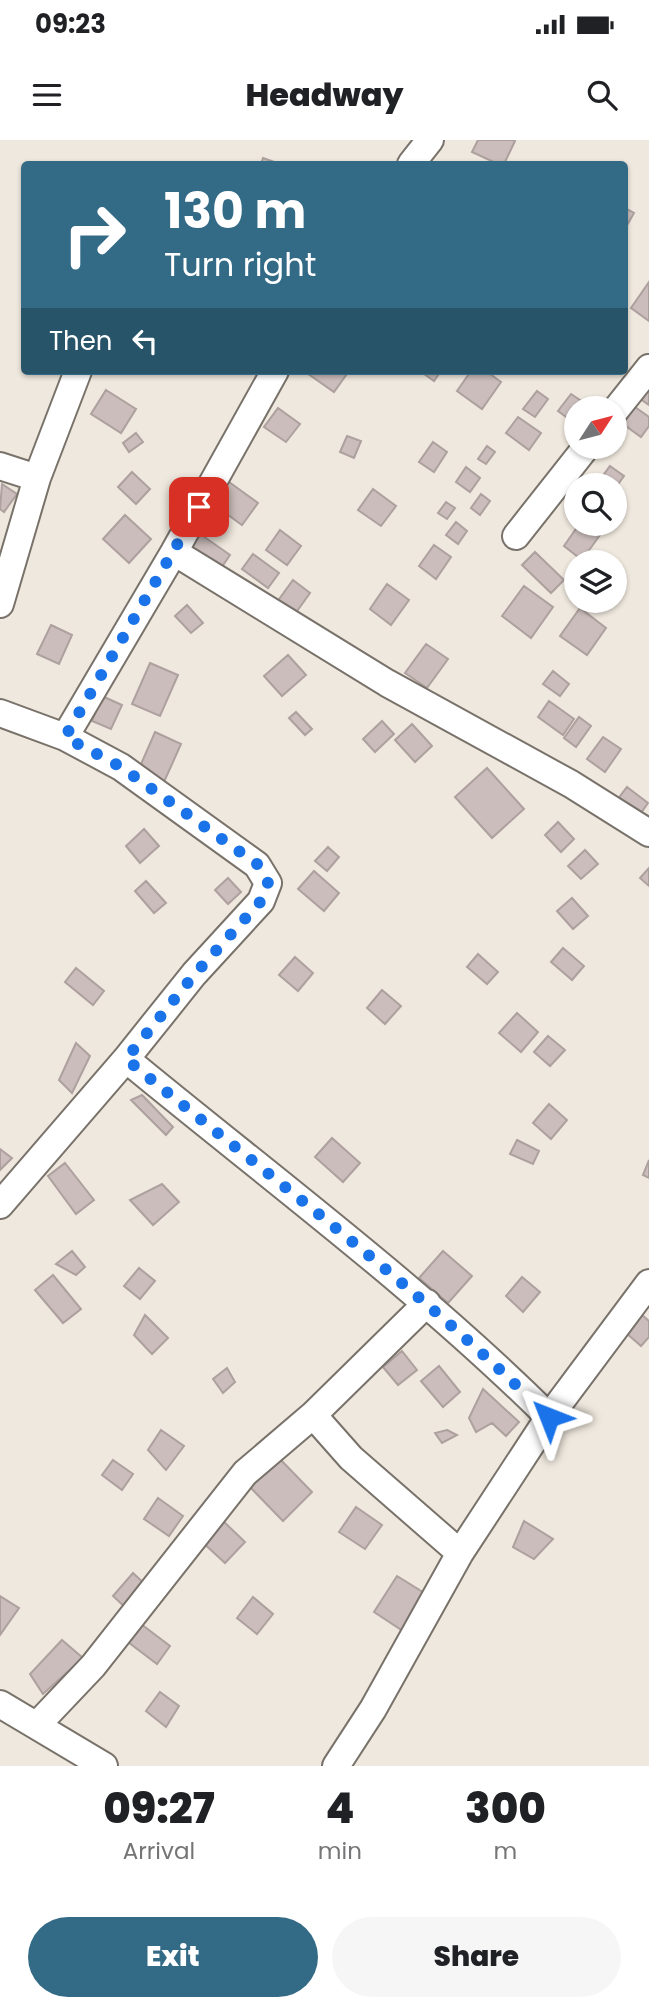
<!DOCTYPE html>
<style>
:root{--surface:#fff;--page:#f6f6f6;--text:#202124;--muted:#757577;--accent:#336a85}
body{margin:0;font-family:Poppins,sans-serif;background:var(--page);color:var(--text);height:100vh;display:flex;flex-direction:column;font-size:26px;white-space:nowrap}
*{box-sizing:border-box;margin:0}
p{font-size:23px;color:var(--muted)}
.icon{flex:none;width:38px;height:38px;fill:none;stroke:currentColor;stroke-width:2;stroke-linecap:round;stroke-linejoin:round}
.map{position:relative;height:1626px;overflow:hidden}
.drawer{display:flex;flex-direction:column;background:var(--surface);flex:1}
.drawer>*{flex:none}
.banner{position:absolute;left:21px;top:21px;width:607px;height:214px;border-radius:7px;box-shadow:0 2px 5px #0004;background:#336a85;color:#fff;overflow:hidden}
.needle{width:46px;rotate:54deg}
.controls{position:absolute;left:564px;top:256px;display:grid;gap:14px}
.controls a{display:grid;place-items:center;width:63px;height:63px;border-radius:50%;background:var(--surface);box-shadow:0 2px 5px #0004;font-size:35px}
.pin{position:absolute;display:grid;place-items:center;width:60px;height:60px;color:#fff;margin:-30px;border-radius:14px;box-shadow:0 4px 10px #0006}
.me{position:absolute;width:77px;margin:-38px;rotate:315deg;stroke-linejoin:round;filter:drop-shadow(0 0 5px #0008)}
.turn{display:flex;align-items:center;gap:24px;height:147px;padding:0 28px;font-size:32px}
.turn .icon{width:91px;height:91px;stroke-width:2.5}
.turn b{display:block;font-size:49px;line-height:60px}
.then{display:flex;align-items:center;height:66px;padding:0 28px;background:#0003;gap:14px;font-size:26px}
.eta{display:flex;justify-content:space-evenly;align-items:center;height:119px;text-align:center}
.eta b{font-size:42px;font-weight:800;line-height:49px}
.cta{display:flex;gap:14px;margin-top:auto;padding:14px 28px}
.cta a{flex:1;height:80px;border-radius:42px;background:var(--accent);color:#fff;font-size:28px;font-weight:800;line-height:80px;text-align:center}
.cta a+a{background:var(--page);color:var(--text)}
.status{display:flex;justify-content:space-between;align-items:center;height:49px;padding:0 35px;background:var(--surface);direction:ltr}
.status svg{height:19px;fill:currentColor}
header{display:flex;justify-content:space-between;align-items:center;height:91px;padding:0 28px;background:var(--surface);font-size:32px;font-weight:800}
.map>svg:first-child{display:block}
</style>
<div class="status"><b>09:23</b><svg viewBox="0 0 49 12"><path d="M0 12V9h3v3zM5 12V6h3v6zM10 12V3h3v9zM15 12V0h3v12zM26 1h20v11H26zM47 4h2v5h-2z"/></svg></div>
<header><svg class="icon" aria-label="menu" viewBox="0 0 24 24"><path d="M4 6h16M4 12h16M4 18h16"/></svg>Headway<svg class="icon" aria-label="search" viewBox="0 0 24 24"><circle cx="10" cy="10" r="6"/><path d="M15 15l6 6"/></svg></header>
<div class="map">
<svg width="649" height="1626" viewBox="0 0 649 1626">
<rect width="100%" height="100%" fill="#efe8de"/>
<path fill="#cabdbb" stroke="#ada09e" stroke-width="2" d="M478,0H512L515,1L504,24H498L472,12Z
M263,18L277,23L276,24H261Z
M625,68L634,73L625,89Z
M649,142V181L631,168Z
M304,231H349L334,252Z
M420,231H441L434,241Z
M471,231H486L501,242L482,269L457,251Z
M649,238V265L636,256Z
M106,250L136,269L121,293L91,274Z
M537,251L548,259L535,277L523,269Z
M571,254L586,264L583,268H576L573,282L558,271Z
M635,267L649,277V286L641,297L623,284Z
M278,268L300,284L286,302L264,287Z
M518,277L541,293L529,310L506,293Z
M136,293L143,302L129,312L123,303Z
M347,296L361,301L354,318L340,312Z
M433,302L447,312L434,332L419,322Z
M487,306L495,312L486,324L478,319Z
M610,326L624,336L614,350V345H596Z
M466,327L480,338L470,352L456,342Z
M132,332L150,349L136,364L118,347Z
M229,342L258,363L242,385L213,364Z
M2,344L17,354L4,372L0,369Z
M373,349L396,366L381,386L358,370Z
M481,354L490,361L480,375L471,368Z
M446,362L455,368L447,379L438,373Z
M125,375L151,399L129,423L103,399Z
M456,382L467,391L458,404L446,395Z
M580,383H599L605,388L582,420L564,406Z
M193,389L230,415L219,431L183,404Z
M280,390L301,406L287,425L266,410Z
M434,405L451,417L436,439L419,426Z
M535,412L564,440L551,453L522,425Z
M253,414L279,433L268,448L242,429Z
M293,440L310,453L295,474L277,462Z
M387,444L409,460L391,485L370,469Z
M524,446L553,467L531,498L502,476Z
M187,465L203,483L191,493L175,476Z
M580,468L606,488L587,515L560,496Z
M51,485L72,495L59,524L37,514Z
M426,504L448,519L427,548L405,533Z
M288,515L306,535L282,556L264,536Z
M150,523L178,535L160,576L132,564Z
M553,531L569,544L560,556L543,544Z
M102,556L122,565L111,589L92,581Z
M549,561L574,579L563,595L538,577Z
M296,572L312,589L305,595L289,578Z
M579,577L591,586L576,607L564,598Z
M382,581L394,594L375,612L363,599Z
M412,584L432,606L415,622L395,600Z
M155,592L181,604L164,642L138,631Z
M603,597L621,609L605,632L587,619Z
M487,628L524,669L492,698L455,657Z
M627,647L648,663L636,680L614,664Z
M558,682L574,699L561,712L545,695Z
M144,689L159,706L140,723L126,706Z
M328,707L339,717L327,731L315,721Z
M585,710L598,724L581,739L568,726Z
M649,728V746L640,738Z
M314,731L339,753L324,771L298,749Z
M228,738L241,752L228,764L215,750Z
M146,741L166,763L154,773L135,751Z
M572,758L588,776L573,789L557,771Z
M563,808L584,826L572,840L551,822Z
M478,814L498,832L487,844L467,827Z
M295,817L313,833L298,851L279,835Z
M76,828L104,851L93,865L65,842Z
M382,850L401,866L385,884L367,868Z
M517,873L538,892L521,912L499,893Z
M548,896L565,910L550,926L534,912Z
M76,903L90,916L72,953L59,940Z
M142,955L173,987L166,995L131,960Z
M549,964L567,980L551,999L533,983Z
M332,998L360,1023L343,1042L315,1017Z
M517,1000L539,1011L533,1024L510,1014Z
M0,1009L12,1018L0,1030Z
M649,1020V1038L643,1035Z
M65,1023L94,1060L76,1074L48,1036Z
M162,1044L179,1062L153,1085L130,1060Z
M72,1111L85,1127L76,1135L56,1124Z
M443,1111L472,1136L448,1163L419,1138Z
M139,1128L155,1141L140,1159L124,1146Z
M53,1135L81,1169L63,1183L35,1150Z
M522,1137L540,1152L523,1172L506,1156Z
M641,1174L649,1181V1197L641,1206L625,1192Z
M145,1175L168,1198L152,1214L134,1195Z
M402,1211L417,1230L398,1245L383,1227Z
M439,1226L460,1252L443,1267L421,1241Z
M227,1228L235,1242L223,1253L213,1239Z
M483,1249L519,1282L506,1296L492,1283L476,1292L469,1278Z
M161,1290L184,1306L166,1330L148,1310Z
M447,1290L457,1295L442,1303L435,1293Z
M276,1315L312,1352L283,1381L247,1344Z
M113,1320L133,1334L122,1350L102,1335Z
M158,1358L183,1376L169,1396L144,1379Z
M356,1367L382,1385L365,1409L339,1392Z
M220,1378L245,1402L225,1423L200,1400Z
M524,1381L553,1399L534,1419L513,1407Z
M133,1433L147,1446L127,1469L113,1456Z
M397,1436L426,1454L403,1491L374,1472Z
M0,1456L19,1468L0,1495Z
M253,1457L273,1474L257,1494L237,1478Z
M141,1484L170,1506L157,1524L128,1502Z
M62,1500L83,1518L43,1554L30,1534Z
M160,1552L179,1566L166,1587L146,1571Z"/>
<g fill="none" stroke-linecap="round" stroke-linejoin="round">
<g stroke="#78726a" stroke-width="30">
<path id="minor" d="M411,24L430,0
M614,272L649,228
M0,326L37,338
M516,396L587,306
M174,412L387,543L571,644L649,693
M0,464L37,338L78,231
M0,573L65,597L121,627L257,725L268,743L261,761L194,834L126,919L0,1065
M65,597L174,412L275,231
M126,919C269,1037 418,1147 549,1277
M427,1163L313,1275L351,1318L460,1413
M0,1564L104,1626
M37,1585L93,1526L245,1333L313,1275
M336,1626L373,1569L460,1413L549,1277L649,1143"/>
</g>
<use href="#minor" stroke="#fff" stroke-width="26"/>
</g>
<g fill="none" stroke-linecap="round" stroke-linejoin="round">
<path stroke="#1a73e8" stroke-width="12" stroke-dasharray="0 21.6" d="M199,367L65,597L121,627L257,724L268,743L261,761L194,835L126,919C269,1036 418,1147 549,1277"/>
</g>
</svg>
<div class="controls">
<a><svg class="needle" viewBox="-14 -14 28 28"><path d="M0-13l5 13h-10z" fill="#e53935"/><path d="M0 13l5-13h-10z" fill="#757577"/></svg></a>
<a><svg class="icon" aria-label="search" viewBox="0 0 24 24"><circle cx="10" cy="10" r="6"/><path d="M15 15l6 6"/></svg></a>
<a><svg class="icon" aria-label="layers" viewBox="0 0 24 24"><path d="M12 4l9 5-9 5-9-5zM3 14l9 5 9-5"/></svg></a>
</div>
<div class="pin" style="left:199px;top:367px;background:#d93025"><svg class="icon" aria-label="arrive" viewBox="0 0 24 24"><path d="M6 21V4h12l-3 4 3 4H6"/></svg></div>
<svg class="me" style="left:549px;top:1277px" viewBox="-20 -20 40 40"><path d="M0-17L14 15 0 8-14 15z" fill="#1a73e8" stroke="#fff" stroke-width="4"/></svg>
<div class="banner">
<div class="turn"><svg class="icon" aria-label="right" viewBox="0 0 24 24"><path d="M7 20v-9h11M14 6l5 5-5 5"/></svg><div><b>130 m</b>Turn right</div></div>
<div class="then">Then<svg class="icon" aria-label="left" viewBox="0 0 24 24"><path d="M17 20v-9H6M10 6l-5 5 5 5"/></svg></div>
</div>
</div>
<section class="drawer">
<div class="eta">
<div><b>09:27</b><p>Arrival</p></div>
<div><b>4</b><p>min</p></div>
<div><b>300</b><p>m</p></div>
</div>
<div class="cta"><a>Exit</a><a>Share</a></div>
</section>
